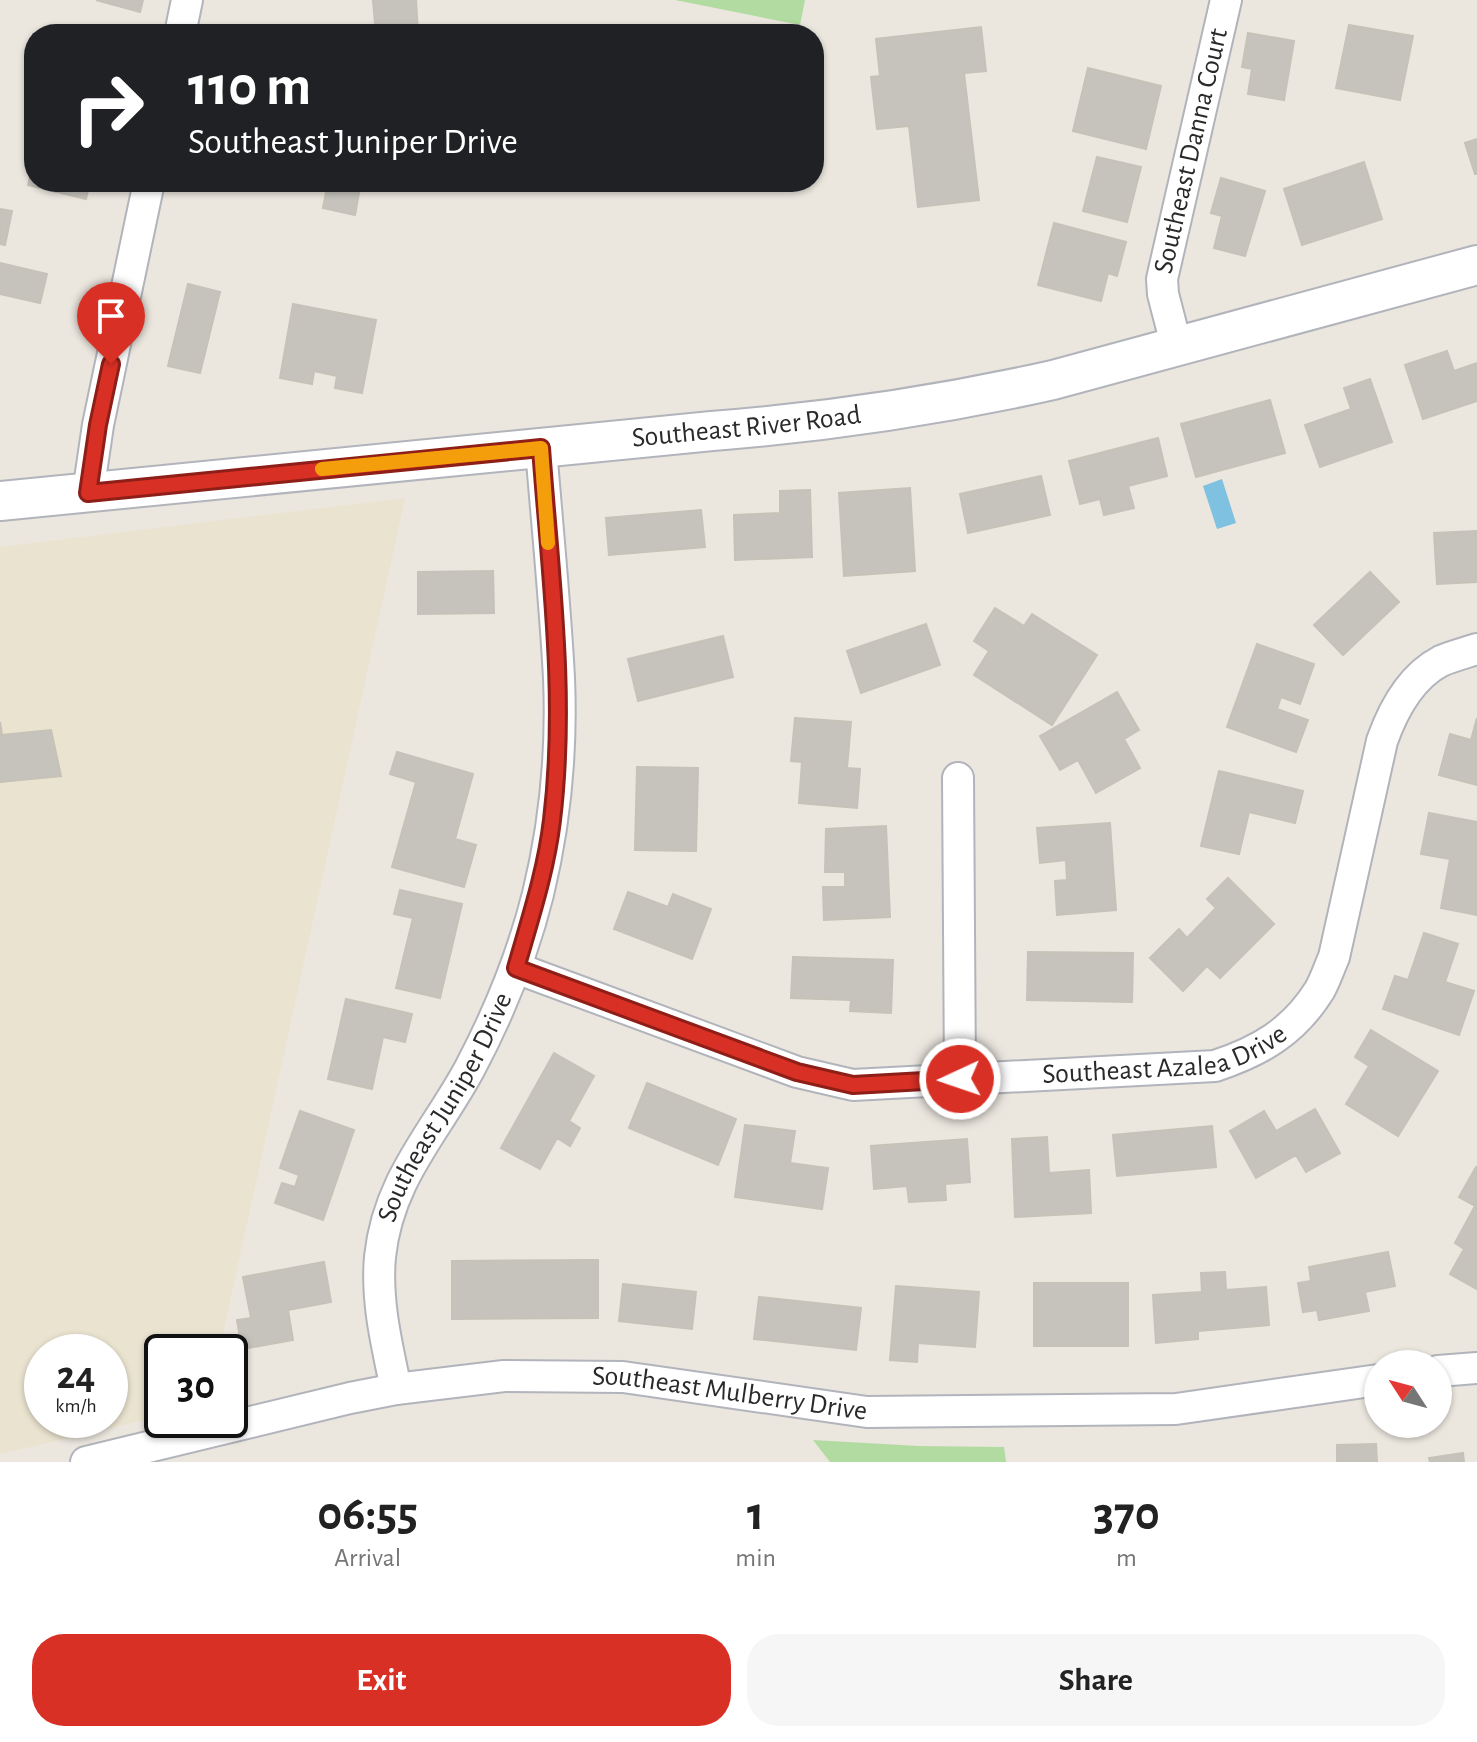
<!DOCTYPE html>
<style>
:root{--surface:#fff;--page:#f6f6f6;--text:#222;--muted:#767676;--accent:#d93025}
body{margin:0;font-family:"Alegreya Sans",sans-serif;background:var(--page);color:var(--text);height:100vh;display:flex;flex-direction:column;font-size:30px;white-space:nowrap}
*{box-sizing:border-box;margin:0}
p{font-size:26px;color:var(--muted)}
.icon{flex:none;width:44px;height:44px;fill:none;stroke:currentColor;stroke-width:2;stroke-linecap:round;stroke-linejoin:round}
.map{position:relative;height:1462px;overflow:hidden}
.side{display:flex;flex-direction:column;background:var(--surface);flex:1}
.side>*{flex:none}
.top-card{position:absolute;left:24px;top:24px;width:800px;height:168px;border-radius:32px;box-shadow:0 2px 6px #0004;background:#202124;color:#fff;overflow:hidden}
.needle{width:52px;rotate:306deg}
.controls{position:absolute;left:1364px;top:1350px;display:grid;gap:16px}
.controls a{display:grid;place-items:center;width:88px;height:88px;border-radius:50%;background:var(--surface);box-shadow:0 2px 6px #0004;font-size:40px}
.speed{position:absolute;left:24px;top:1334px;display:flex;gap:16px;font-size:40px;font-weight:700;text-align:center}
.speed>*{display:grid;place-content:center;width:104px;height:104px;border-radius:50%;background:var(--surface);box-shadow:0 2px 6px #0004;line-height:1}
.speed small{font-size:20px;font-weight:400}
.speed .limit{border:4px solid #111;border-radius:12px;background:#fff;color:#111}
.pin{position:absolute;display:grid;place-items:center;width:68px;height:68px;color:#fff;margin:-82px -34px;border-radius:50% 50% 50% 0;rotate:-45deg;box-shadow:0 0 8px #0007}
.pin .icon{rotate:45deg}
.me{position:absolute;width:88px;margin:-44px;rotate:267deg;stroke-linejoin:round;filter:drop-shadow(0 0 6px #0008)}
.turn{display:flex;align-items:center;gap:28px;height:168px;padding:0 32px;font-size:36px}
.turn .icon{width:104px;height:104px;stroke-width:2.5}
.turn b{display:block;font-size:56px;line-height:68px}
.eta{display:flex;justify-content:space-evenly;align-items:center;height:136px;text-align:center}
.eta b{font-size:48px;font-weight:700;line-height:56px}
.action{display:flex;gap:16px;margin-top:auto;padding:16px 32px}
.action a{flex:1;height:92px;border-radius:32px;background:var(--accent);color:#fff;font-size:32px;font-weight:700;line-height:92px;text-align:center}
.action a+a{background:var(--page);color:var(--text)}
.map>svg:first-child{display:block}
</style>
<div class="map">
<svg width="1477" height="1462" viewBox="0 0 1477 1462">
<rect width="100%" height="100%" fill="#ebe6de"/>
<path fill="#eae3d0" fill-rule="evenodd" d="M405,498L219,1352H162V1416L0,1454V547ZM42,1352H110V1420H42Z"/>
<path fill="#b2dba1" d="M675,0H805L800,25Z
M813,1440L918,1446L1004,1447L1006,1462H830Z"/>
<path fill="#7ec1e0" d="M1222,479L1236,523L1217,529L1203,486Z"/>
<path fill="#c6c3bd" stroke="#c6c2b8" stroke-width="2" d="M96,0H143L140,12Z
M392,0H416L418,34H376L373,1Z
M1349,25L1413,36L1400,100L1336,88Z
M59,26L95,34H57Z
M981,27L986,71L964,73L979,200L918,207L909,126L877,129L871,77L880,76L876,39Z
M1248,33L1294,41L1284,100L1248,94L1252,69L1242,67Z
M33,34H35L34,59L28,58Z
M1088,68L1161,86L1146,149L1073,131Z
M34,69V100L27,98Z
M1477,139V174H1475L1465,143Z
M1097,157L1141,167L1127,222L1083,211Z
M34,161V182H90L86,199L28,185Z
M1364,162L1382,219L1302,245L1284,189Z
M1221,178L1265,191L1245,256L1214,248L1222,216L1211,213Z
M225,182H260L259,189Z
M328,182H361L355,215L323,208Z
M0,209L12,211L5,245L0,244Z
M1054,223L1126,242L1117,276L1108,273L1101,301L1038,285Z
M0,263L47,274L40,303L0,294Z
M188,284L220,292L200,373L168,366Z
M293,304L376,320L362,393L335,388L337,376L314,371L312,384L280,378Z
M1447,351L1454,371L1477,363V401L1423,419L1405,365Z
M1370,379L1392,442L1320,467L1305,425L1351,409L1344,388Z
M1270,400L1285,453L1196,477L1181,424Z
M1158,438L1167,476L1128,486L1134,508L1104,515L1100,499L1080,504L1069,461Z
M1041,476L1050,515L968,533L960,494Z
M910,488L915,571L844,576L839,493Z
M810,490L812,557L735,560L734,515L780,513V491Z
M701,510L705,547L609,555L606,518Z
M1477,531V582L1437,584L1434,533Z
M493,571L494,613L418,614V572Z
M1370,572L1399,602L1343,655L1314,625Z
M995,608L1024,626L1032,614L1097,655L1052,725L974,675L989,651L974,641Z
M926,624L940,665L861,693L847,651Z
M723,636L733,677L638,701L628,659Z
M1257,644L1314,664L1300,704L1281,697L1277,709L1308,720L1296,752L1227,727Z
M1117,692L1139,730L1124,739L1140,768L1096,793L1078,760L1060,770L1040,736Z
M795,718L851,722L847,768L860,769L857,808L799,803L802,762L791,761Z
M1477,718V785L1439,775L1450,734L1471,740Z
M0,722L2,735L51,730L61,776L0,782Z
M397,752L473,774L455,839L476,845L464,887L392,867L416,782L390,774Z
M637,767L698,768L696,851L635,850Z
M1219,771L1303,791L1295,823L1249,812L1239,854L1201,846Z
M1429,813L1477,822V915L1441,908L1450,859L1421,854Z
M1110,823L1116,910L1057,915L1055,881L1067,880L1066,860L1040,863L1037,828Z
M886,826L890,917L824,920L823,887H845V872H825L826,829Z
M1228,878L1274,924L1220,978L1207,966L1183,991L1150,958L1179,929L1187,938L1216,908L1207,899Z
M400,890L462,904L440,998L396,988L413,918L394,914Z
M628,892L668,907L673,894L711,909L692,959L614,929Z
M1424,933L1458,944L1445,982L1474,991L1459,1035L1383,1009L1395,976L1408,980Z
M1028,952L1133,953L1132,1002L1027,1000Z
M793,957L893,960L891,1013L850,1011L851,1000L791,998Z
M346,999L412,1014L405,1042L383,1037L372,1089L328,1079Z
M1371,1030L1438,1071L1398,1136L1346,1104L1369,1066L1355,1057Z
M554,1053L594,1076L569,1121L580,1128L570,1146L557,1138L540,1169L501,1148Z
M647,1083L736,1119L718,1165L629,1128Z
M1315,1109L1340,1153L1306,1172L1296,1155L1256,1178L1230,1131L1264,1111L1276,1131Z
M300,1111L354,1130L323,1220L275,1203L282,1183L295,1187L299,1175L280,1168Z
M745,1125L795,1131L790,1163L828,1168L822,1209L735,1197Z
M1212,1126L1216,1167L1117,1176L1113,1135Z
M1047,1137L1049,1173L1089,1170L1091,1213L1015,1217L1012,1139Z
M967,1139L970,1182L945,1184L946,1200L909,1202L907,1186L874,1189L871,1146Z
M1476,1167H1477V1289L1450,1274L1464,1249L1455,1243L1475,1206L1459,1197Z
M1388,1252L1395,1286L1365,1292L1369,1311L1319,1320L1317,1310L1303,1312L1298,1283L1311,1281L1309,1267Z
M598,1260V1318L452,1319V1261Z
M324,1262L331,1302L288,1310L293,1340L242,1349L237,1320L251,1318L243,1277Z
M1225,1272L1226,1290L1266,1287L1269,1325L1198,1331V1339L1156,1343L1153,1295L1202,1292L1201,1273Z
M1034,1283H1128V1346H1034Z
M623,1284L696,1292L692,1329L619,1321Z
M896,1286L979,1292L975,1347L918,1343L917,1362L890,1360Z
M759,1297L861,1308L856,1350L754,1339Z
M1376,1444L1377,1462H1337V1445Z
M1463,1453L1464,1462H1430L1429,1458Z"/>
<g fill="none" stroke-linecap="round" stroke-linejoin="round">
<g stroke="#b2b4bc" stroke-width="34">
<g id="minor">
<path d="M180,34L187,0"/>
<path id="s1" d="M1177,348L1163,294L1162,279L1226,0"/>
<path d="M88,493L98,425L149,182"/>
<path d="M958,778L960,1079"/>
<path id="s2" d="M516,968L797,1072L853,1085L1215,1066C1260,1051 1293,1032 1319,991C1325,981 1329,968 1334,957L1382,741C1393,710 1410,677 1441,661C1452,656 1465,653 1477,649"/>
<path d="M1438,1371L1477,1368"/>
<path id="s3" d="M396,1389C387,1345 376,1302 380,1257C388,1179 435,1133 470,1068C499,1013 523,954 538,894C555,824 562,749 559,678C555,602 547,524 541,448"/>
<path id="s4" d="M86,1462L350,1398L396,1389L504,1376L623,1377L867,1412L1176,1409L1378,1380"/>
</g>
</g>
<g stroke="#b2b4bc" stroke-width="42">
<g id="tertiary">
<path id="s5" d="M0,501L712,431C827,422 941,405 1053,380L1477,265"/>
</g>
</g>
<use href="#minor" stroke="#fff" stroke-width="30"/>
<use href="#tertiary" stroke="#fff" stroke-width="38"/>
</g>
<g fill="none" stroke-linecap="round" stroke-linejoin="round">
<g stroke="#8d1f18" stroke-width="20">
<path id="route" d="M111,364L98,425L88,493L541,448C550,572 567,696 552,820C546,871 530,919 516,968L797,1072L853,1085L960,1079"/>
</g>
<use href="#route" stroke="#d93025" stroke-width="14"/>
<path stroke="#f59e0b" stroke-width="14" d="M322,469L541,448L548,543"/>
</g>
<g text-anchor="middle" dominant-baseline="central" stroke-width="6" stroke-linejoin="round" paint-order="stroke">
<g font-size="28" fill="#2a2a2a" stroke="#fff">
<text stroke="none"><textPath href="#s1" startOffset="202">Southeast Danna Court</textPath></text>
<text stroke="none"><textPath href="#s5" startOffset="750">Southeast River Road</textPath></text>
<text stroke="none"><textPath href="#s2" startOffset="672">Southeast Azalea Drive</textPath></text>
<text stroke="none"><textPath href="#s3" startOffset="298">Southeast Juniper Drive</textPath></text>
<text stroke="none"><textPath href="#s4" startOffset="654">Southeast Mulberry Drive</textPath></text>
</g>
</g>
</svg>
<div class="controls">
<a><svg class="needle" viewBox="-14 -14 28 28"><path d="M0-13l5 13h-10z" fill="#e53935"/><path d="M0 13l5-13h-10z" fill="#767676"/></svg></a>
</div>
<div class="speed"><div>24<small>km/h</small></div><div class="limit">30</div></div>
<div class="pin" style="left:111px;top:364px;background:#d93025"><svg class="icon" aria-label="arrive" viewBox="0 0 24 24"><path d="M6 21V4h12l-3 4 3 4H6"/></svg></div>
<svg class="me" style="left:960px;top:1079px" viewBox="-20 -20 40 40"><circle r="17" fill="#d93025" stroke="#fff" stroke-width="3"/><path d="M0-11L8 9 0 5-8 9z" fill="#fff"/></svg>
<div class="top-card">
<div class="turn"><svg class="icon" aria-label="right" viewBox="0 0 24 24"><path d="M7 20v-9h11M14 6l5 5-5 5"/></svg><div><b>110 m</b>Southeast Juniper Drive</div></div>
</div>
</div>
<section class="side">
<div class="eta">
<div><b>06:55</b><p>Arrival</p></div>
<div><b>1</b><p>min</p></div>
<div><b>370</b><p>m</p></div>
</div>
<div class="action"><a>Exit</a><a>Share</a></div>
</section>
